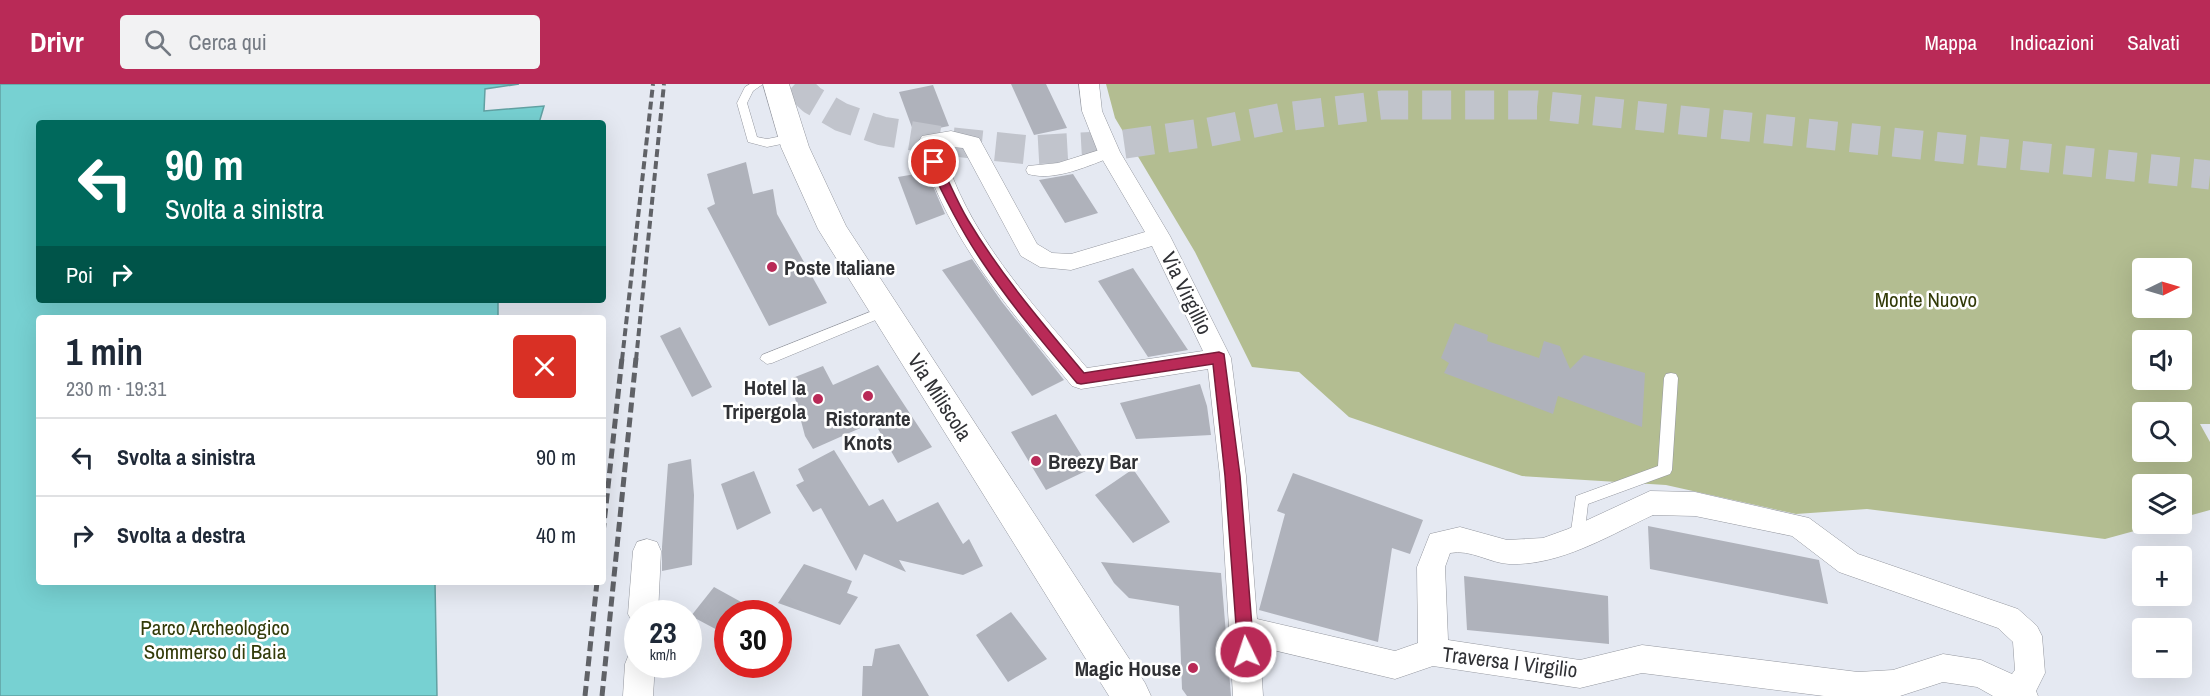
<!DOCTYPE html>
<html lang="it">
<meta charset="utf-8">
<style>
:root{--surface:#fff;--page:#f2f2f3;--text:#1f2937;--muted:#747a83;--line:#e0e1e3;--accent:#b92a57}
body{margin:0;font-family:"Archivo Narrow",sans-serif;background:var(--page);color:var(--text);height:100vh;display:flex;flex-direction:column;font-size:22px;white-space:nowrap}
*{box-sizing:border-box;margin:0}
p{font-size:20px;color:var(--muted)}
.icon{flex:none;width:33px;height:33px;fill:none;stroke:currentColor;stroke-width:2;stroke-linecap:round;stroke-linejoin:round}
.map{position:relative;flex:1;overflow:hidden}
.drawer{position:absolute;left:36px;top:231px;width:570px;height:270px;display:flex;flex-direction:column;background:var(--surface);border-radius:6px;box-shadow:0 6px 24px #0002}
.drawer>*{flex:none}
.guide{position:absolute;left:36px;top:36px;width:570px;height:183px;border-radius:6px;box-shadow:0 6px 24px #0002;background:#00695c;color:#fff;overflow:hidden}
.needle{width:39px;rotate:85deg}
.tools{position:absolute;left:2132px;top:174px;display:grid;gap:12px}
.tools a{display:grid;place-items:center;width:60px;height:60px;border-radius:6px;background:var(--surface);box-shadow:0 6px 24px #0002;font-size:30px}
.speed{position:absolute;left:624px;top:516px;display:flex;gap:12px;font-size:30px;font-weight:700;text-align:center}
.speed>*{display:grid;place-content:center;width:78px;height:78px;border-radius:50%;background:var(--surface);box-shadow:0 6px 24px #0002;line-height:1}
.speed small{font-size:15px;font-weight:400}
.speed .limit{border:9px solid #d22;background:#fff;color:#111}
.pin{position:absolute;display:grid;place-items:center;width:51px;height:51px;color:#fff;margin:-26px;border:3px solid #fff;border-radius:50%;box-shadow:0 2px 6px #0007}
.me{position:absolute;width:66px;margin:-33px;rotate:356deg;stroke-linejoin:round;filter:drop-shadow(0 0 4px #0008)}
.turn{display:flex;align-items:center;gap:21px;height:126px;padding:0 30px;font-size:27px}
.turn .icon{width:78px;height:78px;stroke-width:2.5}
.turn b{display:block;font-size:42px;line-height:51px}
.then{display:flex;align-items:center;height:57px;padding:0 30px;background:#0003;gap:12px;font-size:22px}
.round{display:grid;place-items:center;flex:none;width:63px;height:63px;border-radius:6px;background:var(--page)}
.headline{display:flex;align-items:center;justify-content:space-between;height:102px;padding:0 30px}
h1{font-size:36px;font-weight:700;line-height:45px}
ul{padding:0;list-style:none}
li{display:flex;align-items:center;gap:18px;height:78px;padding:0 30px;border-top:2px solid var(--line)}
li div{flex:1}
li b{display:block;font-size:22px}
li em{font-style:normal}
header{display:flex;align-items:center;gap:36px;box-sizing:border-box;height:84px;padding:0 30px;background:var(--accent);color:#fff}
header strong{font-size:28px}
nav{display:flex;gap:33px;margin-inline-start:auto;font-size:21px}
.search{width:420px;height:54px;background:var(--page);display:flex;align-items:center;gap:15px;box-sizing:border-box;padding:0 21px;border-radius:6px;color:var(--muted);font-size:22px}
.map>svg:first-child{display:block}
</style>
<header>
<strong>Drivr</strong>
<div class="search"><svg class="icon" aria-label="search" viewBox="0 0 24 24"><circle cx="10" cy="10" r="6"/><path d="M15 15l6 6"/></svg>Cerca qui</div>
<nav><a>Mappa</a><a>Indicazioni</a><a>Salvati</a></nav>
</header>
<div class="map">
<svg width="2210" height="612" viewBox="0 0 2210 612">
<rect width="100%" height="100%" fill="#e5e9f2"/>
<path fill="#b3bd91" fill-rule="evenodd" d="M1106,0H2210V340H2200L2210,358V426L2181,434V400H2142V440H2160L2105,455L1867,425L1796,430L1666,401L1522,392L1349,333L1299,288L1252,283L1195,168L1115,34ZM2142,184H2181V224H2142ZM2142,256H2181V296H2142ZM2142,328H2181V368H2142Z"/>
<path fill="#77d1d2" stroke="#62a1a3" stroke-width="1.5" d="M0,0H519L485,5L484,27L544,22L539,39H39V216H498V234H39V498H435L437,612H0Z"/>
<path fill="#afb2bb" d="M1011,0H1046L1067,44L1034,51Z
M933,1L949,42L914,49L899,8Z
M746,78L753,110L773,105L777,130L827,219L769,242L707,124L715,120L707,90Z
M927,88L945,130L916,141L898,93Z
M1073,90L1098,129L1065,139L1039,96Z
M972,175L1002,218L1064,296L1032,312L942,186Z
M1133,184L1188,266L1148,273L1098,197Z
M1455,239L1488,251L1487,257L1539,274L1544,257L1560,262L1570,285L1584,271L1645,289L1642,343L1558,312L1553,330L1444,289L1449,279L1441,274Z
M680,243L712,303L692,313L660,252Z
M878,281L932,363L898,379L874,338L813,365L805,352L790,295L823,282L833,301Z
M1200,300L1207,322L1211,351L1136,355L1120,319Z
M1056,330L1090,385L1046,406L1011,348Z
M834,366L869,422L883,415L897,438L938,418L963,460L969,455L983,482L963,491L899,476L906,488L864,470L856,487L821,424L813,428L796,401L804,397L798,385Z
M691,375L694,411L692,481L662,487V463L668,380Z
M1133,385L1170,438L1133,459L1095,411Z
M754,387L771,429L737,446L721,400Z
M1293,389L1423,436L1410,470L1392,464L1378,558L1259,526L1285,430L1277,427Z
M1648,442L1819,476L1828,520L1650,485Z
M1101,478L1221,489L1231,612H1187L1182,605L1179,522L1129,514L1114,499Z
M804,480L852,497L847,509L858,513L840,541L778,519Z
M1464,492L1608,512L1609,560L1467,546Z
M714,503L743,519L736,530H728V542L723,549L691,532Z
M1011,528L1047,575L1008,598L976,551Z
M899,560L929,612H862L863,582H872L875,565Z"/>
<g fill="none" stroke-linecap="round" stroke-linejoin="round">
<path stroke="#c1c4cc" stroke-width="29" stroke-dasharray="29 14" stroke-linecap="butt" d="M795,0L812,16L841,33L882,47L944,57L1029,66L1118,61L1209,48L1284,33L1383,21H1537L2210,91"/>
<g stroke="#94979f" stroke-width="1">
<path id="service" d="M750,0H763L753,7L747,19L757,53L767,55L792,50L796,51V57L767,63L748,58L737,19L745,3Z
M885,222L891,227L890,230L772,279L767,280L760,275L762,271Z
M1671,289L1676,290L1678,294L1672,386L1670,390L1588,420L1584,454L1582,459L1577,460L1572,459L1570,454L1576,412L1658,382L1664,294L1666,290Z"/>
</g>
<g stroke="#94979f" stroke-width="1">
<path id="pedestrian" d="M1109,63L1115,64L1117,68L1115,72C1089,81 1056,98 1028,90L1026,86L1028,82L1058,79Z"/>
</g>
<g stroke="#94979f" stroke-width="1">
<path id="minor" d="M1079,0H1099L1102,27L1120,68L1170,152L1231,274L1246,392L1257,535L1395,567L1418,559L1417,483L1430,450L1460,443L1507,456L1543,454L1568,445L1650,407L1695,408L1809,434L1858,470L2018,525L2037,542L2042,552L2045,589L2036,607L2038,612H1993L1977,603L1943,598L1900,612H1824L1642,589L1580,604L1433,582L1395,595L1260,563L1263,612H1233L1220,392L1208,285L1081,305L1072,302C1011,227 944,152 919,57L922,52L951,47L979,54L1037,160L1052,169L1071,170L1145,148L1098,68L1082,27ZM942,62L963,64L1021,172L1040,183L1071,186L1152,162L1203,267L1087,284C1030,217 966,149 942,62ZM1653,431L1695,432L1792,452L1839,488L1998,544L2013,558L2015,586L2012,590L1981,576L1943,570L1893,586L1858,588L1642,561L1580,576L1448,556L1445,483L1450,469C1471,465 1489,479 1509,480C1560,482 1608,452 1653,431Z
M647,455L657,458L661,467L658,530H638V541L633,539L628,530L633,467L637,458Z
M638,567V580H655L653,612H623L625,580L629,570Z"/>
</g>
<g stroke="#94979f" stroke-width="1">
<path id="tertiary" d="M763,0H789L809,63L846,142L1145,599L1151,612H1109L818,145L781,63Z"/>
</g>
<use href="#service" fill="#fff" fill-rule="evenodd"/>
<use href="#pedestrian" fill="#fff" fill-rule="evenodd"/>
<use href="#minor" fill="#fff" fill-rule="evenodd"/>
<use href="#tertiary" fill="#fff" fill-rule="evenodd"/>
<path stroke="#606267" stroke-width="4" stroke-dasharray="8 4" stroke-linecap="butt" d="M622,276L653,0
M636,276L664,0"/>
<path stroke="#606267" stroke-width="5" stroke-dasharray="10 5" stroke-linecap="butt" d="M603,449L622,274
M585,612L597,498
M602,612L636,274"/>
</g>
<path fill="#b92a57" stroke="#781b39" stroke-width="1.5" d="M934,74L939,78C949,97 957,118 968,136C1001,191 1043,240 1084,289L1219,268L1224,270L1240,392L1254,568L1252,573L1246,575L1240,573L1238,568L1225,392L1213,280L1081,300L1077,299C1044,260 1011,221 983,179C961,147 944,113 928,78Z"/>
<g fill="#b92a57" stroke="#fff" stroke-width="2">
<circle cx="772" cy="183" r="6"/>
<circle cx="868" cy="312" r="6"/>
<circle cx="818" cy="315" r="6"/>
<circle cx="1036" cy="377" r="6"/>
<circle cx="1193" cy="584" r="6"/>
</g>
<g text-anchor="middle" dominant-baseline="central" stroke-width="5" stroke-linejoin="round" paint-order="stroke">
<g font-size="21" font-weight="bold" fill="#303135" stroke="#fff" text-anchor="start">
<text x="784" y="183">Poste Italiane</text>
<text x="806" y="303" text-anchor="end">Hotel la<tspan x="806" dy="24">Tripergola</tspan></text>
<text x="868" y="334" text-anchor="middle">Ristorante<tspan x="868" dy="24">Knots</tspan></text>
<text x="1048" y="377">Breezy Bar</text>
<text x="1181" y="584" text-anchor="end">Magic House</text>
</g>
<g font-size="21" fill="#303135" stroke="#fff">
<text transform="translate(1187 209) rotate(64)">Via Virgillio</text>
<text transform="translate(940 313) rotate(57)">Via Miliscola</text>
<text transform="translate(1510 578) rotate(7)">Traversa I Virgilio</text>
</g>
<g font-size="21" fill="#333b09" stroke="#fff">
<text x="1926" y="215">Monte Nuovo</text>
<text x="215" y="543">Parco Archeologico<tspan x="215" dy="24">Sommerso di Baia</tspan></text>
</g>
</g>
</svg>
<div class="tools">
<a><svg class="needle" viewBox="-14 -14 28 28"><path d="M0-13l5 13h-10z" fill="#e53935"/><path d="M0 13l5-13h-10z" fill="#747a83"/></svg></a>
<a><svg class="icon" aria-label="sound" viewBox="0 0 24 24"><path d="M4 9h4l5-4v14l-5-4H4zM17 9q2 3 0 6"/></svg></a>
<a><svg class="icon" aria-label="search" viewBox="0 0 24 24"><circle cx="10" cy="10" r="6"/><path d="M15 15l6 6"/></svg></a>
<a><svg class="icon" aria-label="layers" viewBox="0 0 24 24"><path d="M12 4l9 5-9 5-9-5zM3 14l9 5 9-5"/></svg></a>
<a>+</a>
<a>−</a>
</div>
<div class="speed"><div>23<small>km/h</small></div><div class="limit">30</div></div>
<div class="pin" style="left:934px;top:78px;background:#d93025"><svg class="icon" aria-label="arrive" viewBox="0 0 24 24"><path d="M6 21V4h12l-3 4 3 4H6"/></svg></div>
<svg class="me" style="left:1246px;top:568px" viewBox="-20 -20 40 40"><circle r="17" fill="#b92a57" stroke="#fff" stroke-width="3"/><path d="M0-11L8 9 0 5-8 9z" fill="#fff"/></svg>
<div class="guide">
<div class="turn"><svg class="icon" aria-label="left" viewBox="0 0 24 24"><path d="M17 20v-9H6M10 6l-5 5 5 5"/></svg><div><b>90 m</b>Svolta a sinistra</div></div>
<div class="then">Poi<svg class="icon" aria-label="right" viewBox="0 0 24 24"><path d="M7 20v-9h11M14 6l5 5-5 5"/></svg></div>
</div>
<section class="drawer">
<div class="headline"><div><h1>1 min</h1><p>230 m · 19:31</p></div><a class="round" style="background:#d93025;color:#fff"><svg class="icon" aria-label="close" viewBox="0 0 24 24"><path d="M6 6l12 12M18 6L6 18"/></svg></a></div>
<ul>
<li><svg class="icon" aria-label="left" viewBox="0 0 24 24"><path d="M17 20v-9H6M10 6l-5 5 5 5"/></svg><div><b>Svolta a sinistra</b></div><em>90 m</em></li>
<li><svg class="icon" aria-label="right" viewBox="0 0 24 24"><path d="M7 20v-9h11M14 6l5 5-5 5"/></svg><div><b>Svolta a destra</b></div><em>40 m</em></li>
</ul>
</section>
</div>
